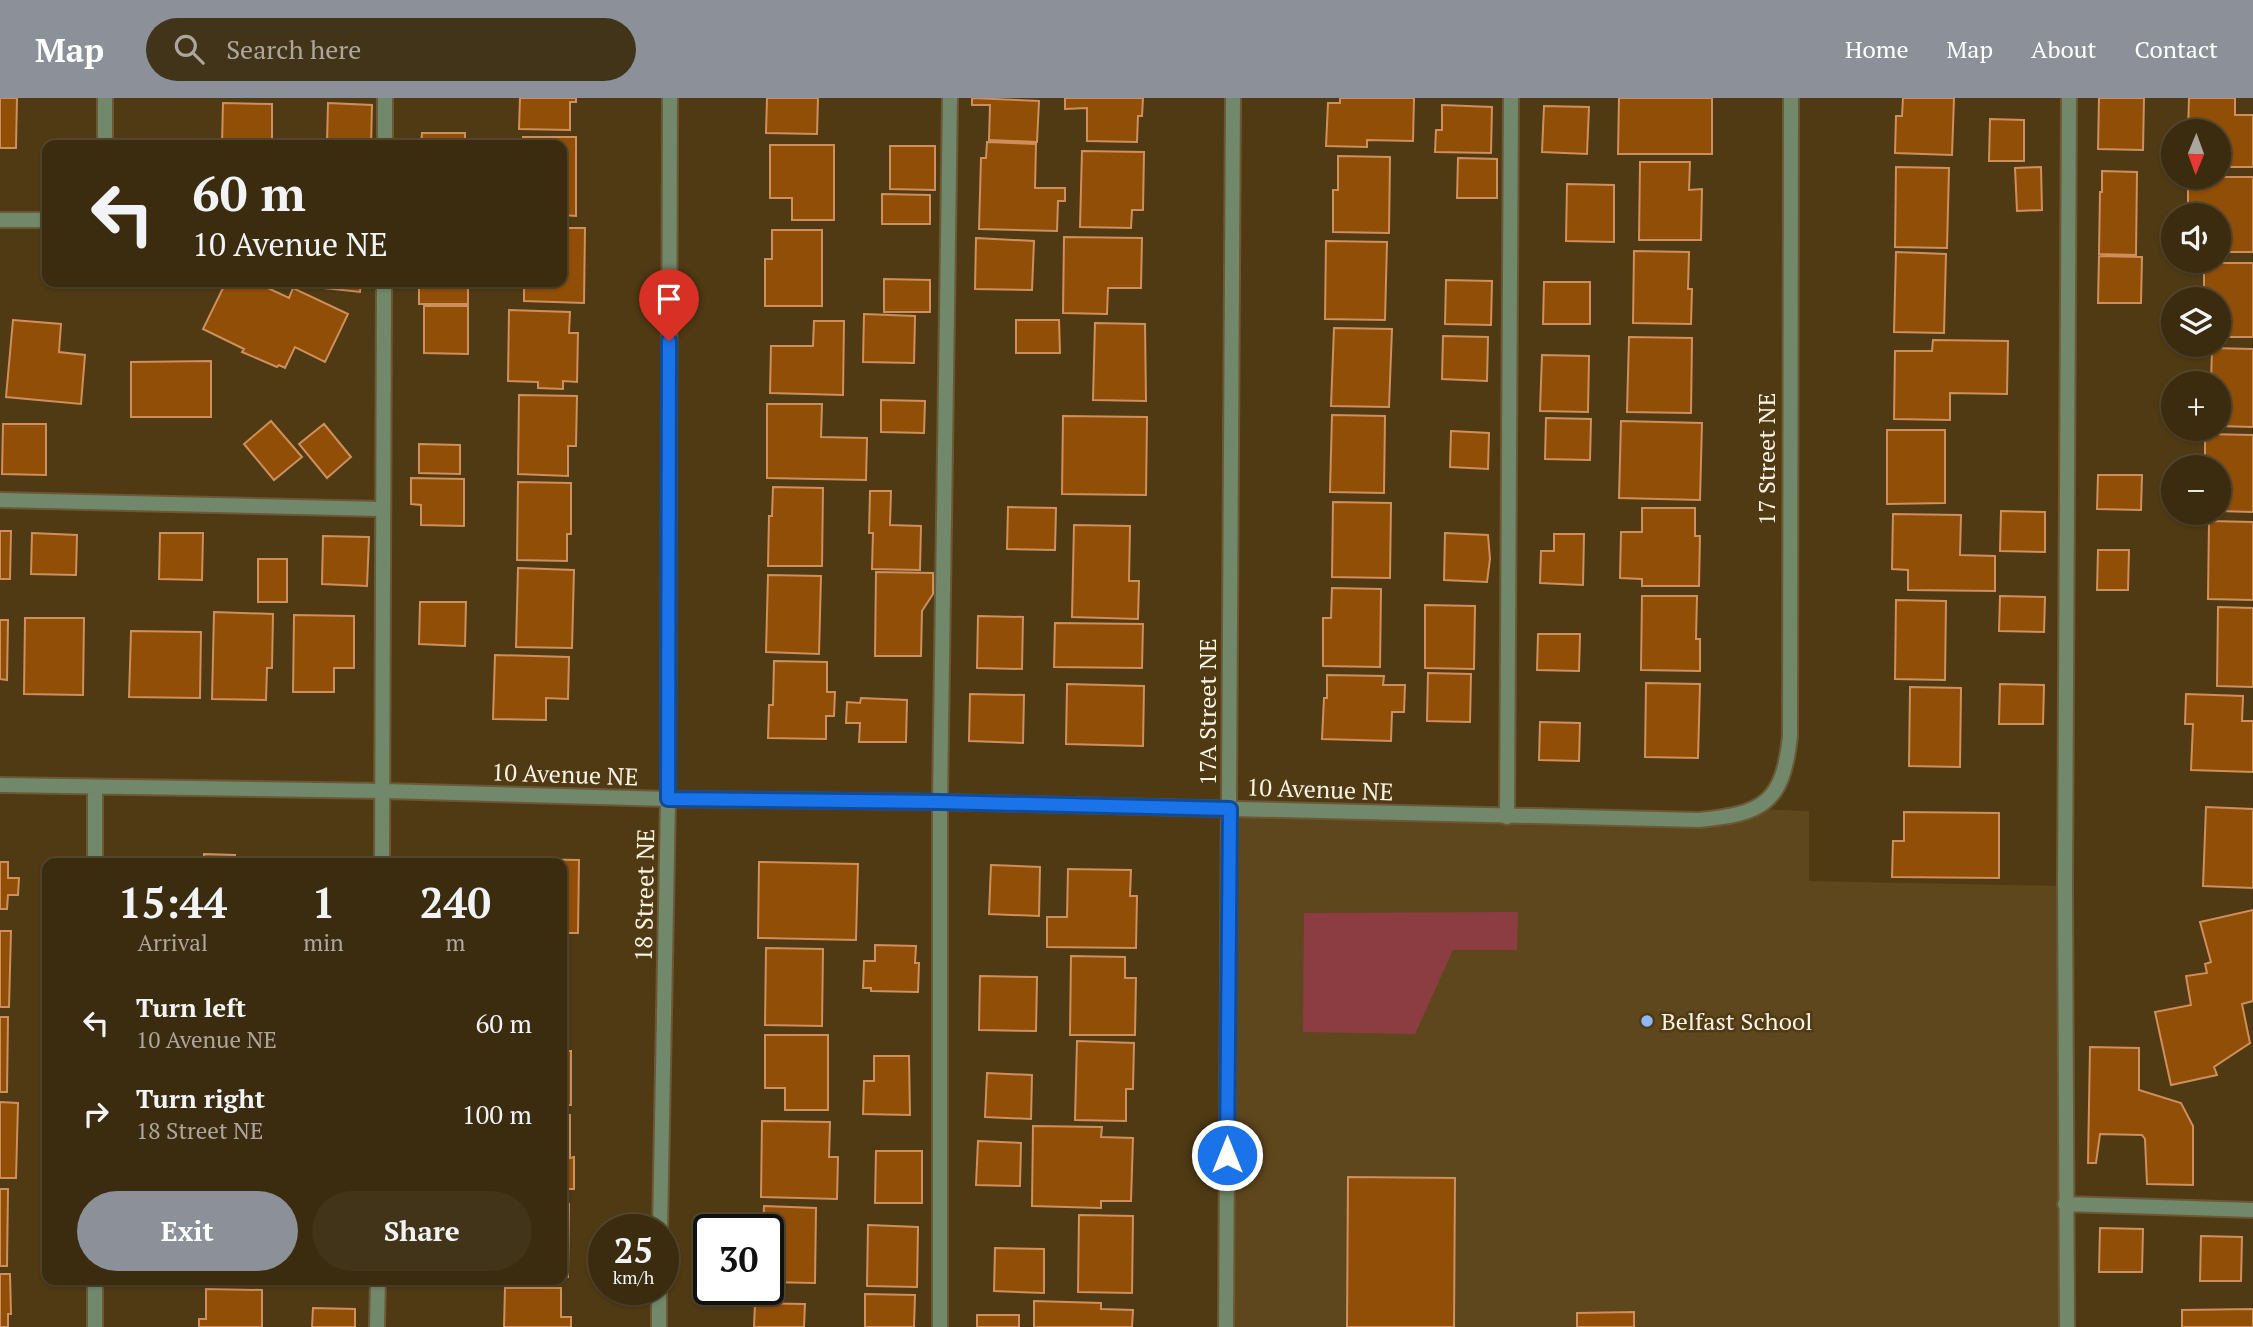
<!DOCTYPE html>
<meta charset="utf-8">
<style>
:root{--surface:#3b2c0f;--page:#423418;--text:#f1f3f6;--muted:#aca79e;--line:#54482f;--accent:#8c9099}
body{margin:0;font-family:"PT Serif",serif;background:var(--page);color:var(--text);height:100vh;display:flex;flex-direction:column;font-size:26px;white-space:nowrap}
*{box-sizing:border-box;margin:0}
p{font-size:23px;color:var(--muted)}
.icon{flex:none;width:38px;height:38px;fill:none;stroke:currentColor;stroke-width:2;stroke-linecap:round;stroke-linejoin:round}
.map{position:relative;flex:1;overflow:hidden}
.panel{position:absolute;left:42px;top:760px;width:525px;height:427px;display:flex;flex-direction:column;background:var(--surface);border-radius:14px;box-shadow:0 2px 5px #0004,0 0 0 2px var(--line)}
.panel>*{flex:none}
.guide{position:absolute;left:42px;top:42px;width:525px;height:147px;border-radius:14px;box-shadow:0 2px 5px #0004,0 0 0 2px var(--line);background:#3b2c0f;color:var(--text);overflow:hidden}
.needle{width:46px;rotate:181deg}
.buttons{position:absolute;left:2161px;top:21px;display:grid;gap:14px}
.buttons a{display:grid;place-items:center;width:70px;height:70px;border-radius:50%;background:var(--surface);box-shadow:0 2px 5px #0004,0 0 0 2px var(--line);font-size:35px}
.speed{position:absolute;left:588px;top:1116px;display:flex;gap:14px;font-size:35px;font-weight:700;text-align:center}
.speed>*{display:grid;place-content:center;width:91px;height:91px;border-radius:50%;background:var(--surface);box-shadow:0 2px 5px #0004,0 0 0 2px var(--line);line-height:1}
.speed small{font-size:18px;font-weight:400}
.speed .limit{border:4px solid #111;border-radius:10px;background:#fff;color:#111}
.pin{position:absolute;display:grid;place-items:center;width:60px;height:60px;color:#fff;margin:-72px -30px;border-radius:50% 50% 50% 0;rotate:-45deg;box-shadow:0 0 7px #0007}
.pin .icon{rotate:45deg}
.me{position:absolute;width:77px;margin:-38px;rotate:0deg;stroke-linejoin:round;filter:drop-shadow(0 0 5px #0008)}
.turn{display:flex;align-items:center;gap:24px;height:147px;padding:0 35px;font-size:32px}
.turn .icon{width:91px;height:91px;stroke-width:2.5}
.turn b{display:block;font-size:49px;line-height:60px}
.eta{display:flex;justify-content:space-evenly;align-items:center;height:119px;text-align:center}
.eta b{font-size:42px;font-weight:600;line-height:49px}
.action{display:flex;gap:14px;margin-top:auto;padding:14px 35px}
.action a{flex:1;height:80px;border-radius:42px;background:var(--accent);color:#fff;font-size:28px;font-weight:600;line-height:80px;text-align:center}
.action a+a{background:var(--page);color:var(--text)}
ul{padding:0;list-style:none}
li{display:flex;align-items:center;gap:21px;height:91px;padding:0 35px}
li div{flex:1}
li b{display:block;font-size:26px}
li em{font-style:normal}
header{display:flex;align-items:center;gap:42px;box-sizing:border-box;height:98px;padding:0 35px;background:var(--accent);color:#fff}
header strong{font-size:33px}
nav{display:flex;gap:38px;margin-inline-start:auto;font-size:24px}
.search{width:490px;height:63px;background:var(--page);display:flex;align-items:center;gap:18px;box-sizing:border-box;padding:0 24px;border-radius:38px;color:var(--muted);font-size:26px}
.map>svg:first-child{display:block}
</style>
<header>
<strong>Map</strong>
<div class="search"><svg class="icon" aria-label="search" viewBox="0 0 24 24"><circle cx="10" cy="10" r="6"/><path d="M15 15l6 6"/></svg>Search here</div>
<nav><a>Home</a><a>Map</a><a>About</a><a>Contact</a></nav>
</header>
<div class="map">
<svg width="2253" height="1229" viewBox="0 0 2253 1229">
<rect width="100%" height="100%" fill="#4f3a14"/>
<path fill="#5e471d" d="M1230,711L1699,722L1756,711L1809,713V783L2065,788L2067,1229H1226Z"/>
<path fill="#8c3d42" d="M1518,814L1517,852H1453L1415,936L1303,934L1304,815Z"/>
<path fill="#914e06" stroke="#ce8f5d" stroke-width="2" d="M0,0H17L16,50H0Z
M520,0H576V4H570V32L519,31Z
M767,0H818L817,36L766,35Z
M972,0L1039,3L1037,44L989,42L990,7H972Z
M1065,0H1143L1142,18H1138L1137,44L1087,43V10L1065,11Z
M1340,0H1414L1413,43L1367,42V49L1326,48L1328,5H1340Z
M1619,0H1712V56H1618Z
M1903,0H1954L1952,57L1895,55L1896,18H1902Z
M2099,0H2144L2143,52L2098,51Z
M2189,0H2235V17H2253V69H2219V33H2188Z
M223,5L272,6V47H222Z
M328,5L372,7L371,47L327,46Z
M1442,7L1492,9L1491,55L1435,54L1436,32H1442Z
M1544,8L1589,9L1587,56L1542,54Z
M1990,21L2024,22V63H1989Z
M422,35H465V47H421Z
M523,39H576V118L562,117V47H523Z
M987,44L1036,46L1035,90H1065V103H1058L1057,133L979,131L981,60H986Z
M770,47H834V122H792V100H770Z
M890,48H935V92L890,91Z
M1082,53L1144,54L1143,112H1132L1131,130L1080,129Z
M1338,58L1390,59L1389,135L1333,134V92H1338Z
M1458,60L1497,61V100H1457Z
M1640,64H1690L1689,92L1702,91L1701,142H1639Z
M1896,69L1949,70L1947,150L1895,149Z
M2041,69L2042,112L2017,113L2015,70Z
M2102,73L2137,74L2136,157L2099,156L2100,94H2102Z
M2214,79H2253V154H2219V117H2188V80L2214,81Z
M1567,86L1614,87V144L1566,143Z
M882,96L930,97V126H882Z
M562,130H585L584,205L524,203V184H562Z
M772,132H822V208H765V161H772Z
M1064,139L1142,140L1141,190H1108L1107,216L1063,215Z
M976,140L1034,143L1032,192L975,191Z
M1326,143L1387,144L1385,222L1325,221Z
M1634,153L1689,154L1688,191H1692L1691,226L1633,225Z
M1896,154L1946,156L1944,235L1894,234Z
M2099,158L2142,159L2141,205H2098Z
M2204,165H2253V239H2219V201H2204Z
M884,181L930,182V214H884Z
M1446,182L1492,183L1491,227L1445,226Z
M226,184H246L258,189L259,186L289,200L293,190L348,216L325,264L295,249L285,270L279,267L277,269L242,254L244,251L203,231Z
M315,184H361L360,194L315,189Z
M419,184H468V206H419Z
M1544,184H1590V226H1543Z
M424,208H468V256L424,255Z
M509,212L570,214L569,235H578L577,284L563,283V291L538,290V284L508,283Z
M864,216L915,218L914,265L863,264Z
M13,222L61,226L59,254L85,257L81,306L6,299Z
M1016,222H1059L1060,255H1016Z
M814,223H844L843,297L770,295L771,248H813Z
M1095,225L1145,226L1146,303L1093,302Z
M1334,230L1392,231L1389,309L1331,308Z
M1443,238L1488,239L1487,283L1442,281Z
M1629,239L1692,240L1691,315L1627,314Z
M1933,242L2008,243L2007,296L1950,295V322L1894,321L1895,253H1932Z
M2212,250L2253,251V329L2219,328V285H2211Z
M1542,257L1589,258L1588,314L1540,313Z
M211,263V319H131V264Z
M519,297L577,298L576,348H568V378L518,376Z
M881,302L925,303L924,335L881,334Z
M767,306H822L821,339L867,340L866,382L767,380Z
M1332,317L1385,318L1384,395L1330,394Z
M1063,318L1147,319L1146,397L1062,396Z
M1546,320L1591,321L1590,362L1545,361Z
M271,323L302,359L274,382L244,346Z
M1621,323L1702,325L1700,402L1619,400Z
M3,326H46V377L2,376Z
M324,326L351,359L327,380L299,346Z
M1887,332H1945V405L1887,406Z
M1451,333L1489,335L1488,371L1450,369Z
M2205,336L2253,337V414L2219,413V369H2205Z
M419,346L460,347V376L419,375Z
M2098,377H2142L2141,412L2097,411Z
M411,380L464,381V428L421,427V407L411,406Z
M518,384L571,385V436H567V463L517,462Z
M773,389L823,390L822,468H768L769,418H772Z
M870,393H891L890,427L921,428L920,472L872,471L873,435H869Z
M1333,404L1391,405L1390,480L1332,479Z
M1008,409L1056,410L1055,452L1007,451Z
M1642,410H1695V438H1700L1699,488H1642V481L1620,480L1621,434H1642Z
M2001,413L2045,414V454L2000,453Z
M1893,416L1961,417L1960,457L1995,458V493L1908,492V472L1892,471Z
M2209,423L2253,424V502L2208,501Z
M1074,427L1130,428L1129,483H1139L1138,521L1072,519Z
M0,433H11L10,481H0Z
M32,435L77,437L76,477L31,476Z
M160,435H203L202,482L159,481Z
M1445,435L1488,437L1490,461L1487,484L1444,482Z
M1554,436H1584L1583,487L1540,485L1541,453H1554Z
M323,438L369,439L367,488L322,486Z
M2098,452H2129L2128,492H2097Z
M258,461H287V504H258Z
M518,470L574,472L572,550L516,549Z
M876,474L933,475V496L922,513L921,558H875Z
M768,477L821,478L819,556L766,554Z
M1332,490L1381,491L1380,569L1323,568V520H1331Z
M1642,498H1697L1696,541H1700V573L1641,572Z
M2000,498L2045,499L2044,534L1999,533Z
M1896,502L1946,503L1945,582L1895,581Z
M420,504H466L465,548L419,546Z
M1425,507L1475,508L1474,571L1425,570Z
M2218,509L2253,510V589L2217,588Z
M214,514L273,516L272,570H267L266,602L212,601Z
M294,517L354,518V570H334V594H293Z
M978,518L1023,519L1022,571L977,570Z
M25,520H84L83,597L24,596Z
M0,522H8L7,582L0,581Z
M1055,525L1143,526L1142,570L1054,569Z
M131,533L201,534L200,600L129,599Z
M1538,536H1580L1579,573L1537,572Z
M495,557L569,559L568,601L546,600V622L493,621Z
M774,563L827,564V594H835L834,618H826V641L768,640L769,607H773Z
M1428,575L1471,576L1470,624L1427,623Z
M1327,577L1384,578L1383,587H1405L1404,614H1392L1391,643L1322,641L1324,600H1327Z
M1646,585L1700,586L1698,660L1645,659Z
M1067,586L1144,588L1143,648L1066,646Z
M2000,586L2044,587L2043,626H1999Z
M1910,589L1961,590L1960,669L1909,668Z
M970,596L1024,597L1023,645L969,643Z
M2186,596L2243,598L2242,623H2253V674L2191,672L2193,626H2185Z
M861,600L907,602L906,644H859L860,625H846L847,604L860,605Z
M1540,624L1580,625L1579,663L1539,662Z
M2206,709L2253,711V790L2203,788Z
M1904,714L1999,715V780L1892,779L1893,743H1904Z
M204,756L235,757V763L280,765H204Z
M408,759L448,760L447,765H408Z
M522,761L579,762L578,835H562V765H522Z
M0,764H8V780H19L18,797H8L7,811H0Z
M759,764L858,766L856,842L758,840Z
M991,767L1040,769L1039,818L989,816Z
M1068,771L1131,772L1130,798H1137L1136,850L1047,849V819H1067Z
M2253,812V903L2242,906L2250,945L2214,969L2217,977L2171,987L2155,914L2191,907L2186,878L2207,875L2205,866L2211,864L2200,824Z
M0,833H11L9,909H0Z
M562,845H568L567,894H563V921Z
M875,847L916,848L915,865H919L918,894L871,893V890H863L864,863H875Z
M766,850L823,851L822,928L765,927Z
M1071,858L1125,859V880H1136L1135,937H1070Z
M980,878L1037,879L1036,933L979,932Z
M0,919H8L7,994H0Z
M765,937H828V1012H785V990H765Z
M1077,943L1134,945L1133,991H1126V1023L1075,1022Z
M2090,949L2139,950V992L2181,1005L2193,1028V1087L2147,1086L2145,1041L2142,1037L2100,1036L2096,1065H2088Z
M562,953H571V1007H562Z
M874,958H909L910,1017L863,1016L864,983H874Z
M987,975L1032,977L1031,1021L985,1019Z
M0,1004L18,1005L16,1080H0Z
M562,1017H570V1060L574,1059V1091H563V1094Z
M762,1023L830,1024L829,1059H838L837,1101L761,1099Z
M1033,1028L1102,1029L1101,1039L1133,1040L1131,1103H1101V1110L1032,1108Z
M978,1043L1021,1045L1020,1088L976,1087Z
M876,1053H922V1105H875Z
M1348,1079L1455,1080L1454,1229H1347Z
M0,1091H8L7,1168H0Z
M562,1106H569L568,1179H562Z
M764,1108L816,1110L815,1185L768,1184V1132H763Z
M1079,1117L1133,1118L1132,1195L1078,1194Z
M868,1127L918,1129L917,1189L867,1188Z
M2100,1130L2143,1131L2142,1174H2099Z
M2201,1138L2242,1139L2241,1183H2200Z
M995,1150L1044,1151V1195L994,1193Z
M0,1176H10L11,1216H8V1229H0Z
M505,1190H561V1219H571V1229H504Z
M206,1191L262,1192V1229H199V1221H206Z
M865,1196L915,1197L914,1229H865Z
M1034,1203L1101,1205V1211L1133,1212L1132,1229H1034Z
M755,1205L805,1206L804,1229H754Z
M313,1210L355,1211V1229H312Z
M2253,1211V1229H2182V1212Z
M1634,1214V1229H1577V1215Z
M977,1217H1019V1229H977Z"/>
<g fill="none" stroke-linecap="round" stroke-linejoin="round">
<g stroke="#6b5835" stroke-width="18">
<path id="service" d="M385,47V0
M0,402L381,411
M1507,719L1511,0
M382,765L384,184
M2065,1106L2253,1112
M377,1229L378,1181
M940,1229V704L950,0
M2067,1229L2065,788L2069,0"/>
</g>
<g stroke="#6b5835" stroke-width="18">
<path id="minor" d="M105,0V47
M0,122H47
M0,687L384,693L668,701L940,704L1699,722C1763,716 1783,705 1790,638L1791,0
M95,689V765
M660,1132L668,701L670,0
M95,1181V1229
M659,1229V1192
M1226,1229L1233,0"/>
</g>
<use href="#service" stroke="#71886a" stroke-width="14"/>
<use href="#minor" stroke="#71886a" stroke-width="14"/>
</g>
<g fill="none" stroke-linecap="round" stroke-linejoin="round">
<g stroke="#114b97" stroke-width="18">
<path id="route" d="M669,243L668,701L940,704L1230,711L1227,1057"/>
</g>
<use href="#route" stroke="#1a73e8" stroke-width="12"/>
</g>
<circle fill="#8db9fc" stroke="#4f3a14" stroke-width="2.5" cx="1647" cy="923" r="7"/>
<g text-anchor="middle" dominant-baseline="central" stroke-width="5" stroke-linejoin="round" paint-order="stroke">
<g font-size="24" fill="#fcf3e5" stroke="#4f3a14">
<text transform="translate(1766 361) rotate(-90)">17 Street NE</text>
<text transform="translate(1207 614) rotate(-90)">17A Street NE</text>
<text transform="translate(565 676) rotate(2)">10 Avenue NE</text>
<text transform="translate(1320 691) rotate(2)">10 Avenue NE</text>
<text transform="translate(644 797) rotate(-89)">18 Street NE</text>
</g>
<g font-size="24" fill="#fcf3e5" stroke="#4f3a14" text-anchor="start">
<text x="1661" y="923">Belfast School</text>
</g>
</g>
</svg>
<div class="buttons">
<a><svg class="needle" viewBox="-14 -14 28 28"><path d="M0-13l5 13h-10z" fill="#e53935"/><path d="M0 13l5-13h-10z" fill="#aca79e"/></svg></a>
<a><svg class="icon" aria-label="sound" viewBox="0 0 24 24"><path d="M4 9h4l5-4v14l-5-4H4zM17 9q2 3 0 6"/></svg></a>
<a><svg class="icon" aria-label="layers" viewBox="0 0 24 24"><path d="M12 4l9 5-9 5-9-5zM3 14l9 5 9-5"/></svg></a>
<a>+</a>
<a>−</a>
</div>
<div class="speed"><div>25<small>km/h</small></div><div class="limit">30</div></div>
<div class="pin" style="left:669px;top:243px;background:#d93025"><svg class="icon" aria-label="arrive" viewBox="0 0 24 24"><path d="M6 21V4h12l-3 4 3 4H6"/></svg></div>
<svg class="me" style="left:1227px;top:1057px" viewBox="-20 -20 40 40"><circle r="17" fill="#1a73e8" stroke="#fff" stroke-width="3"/><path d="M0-11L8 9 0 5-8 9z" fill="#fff"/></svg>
<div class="guide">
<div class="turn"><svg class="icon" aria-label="left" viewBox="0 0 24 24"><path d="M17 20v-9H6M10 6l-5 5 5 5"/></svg><div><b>60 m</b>10 Avenue NE</div></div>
</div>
<section class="panel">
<div class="eta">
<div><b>15:44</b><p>Arrival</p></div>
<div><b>1</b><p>min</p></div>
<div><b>240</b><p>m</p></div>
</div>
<ul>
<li><svg class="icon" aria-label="left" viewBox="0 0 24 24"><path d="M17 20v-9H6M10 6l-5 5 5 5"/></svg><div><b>Turn left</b><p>10 Avenue NE</p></div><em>60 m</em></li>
<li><svg class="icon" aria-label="right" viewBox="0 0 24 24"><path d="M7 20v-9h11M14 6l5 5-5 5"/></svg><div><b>Turn right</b><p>18 Street NE</p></div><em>100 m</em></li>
</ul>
<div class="action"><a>Exit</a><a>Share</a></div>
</section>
</div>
